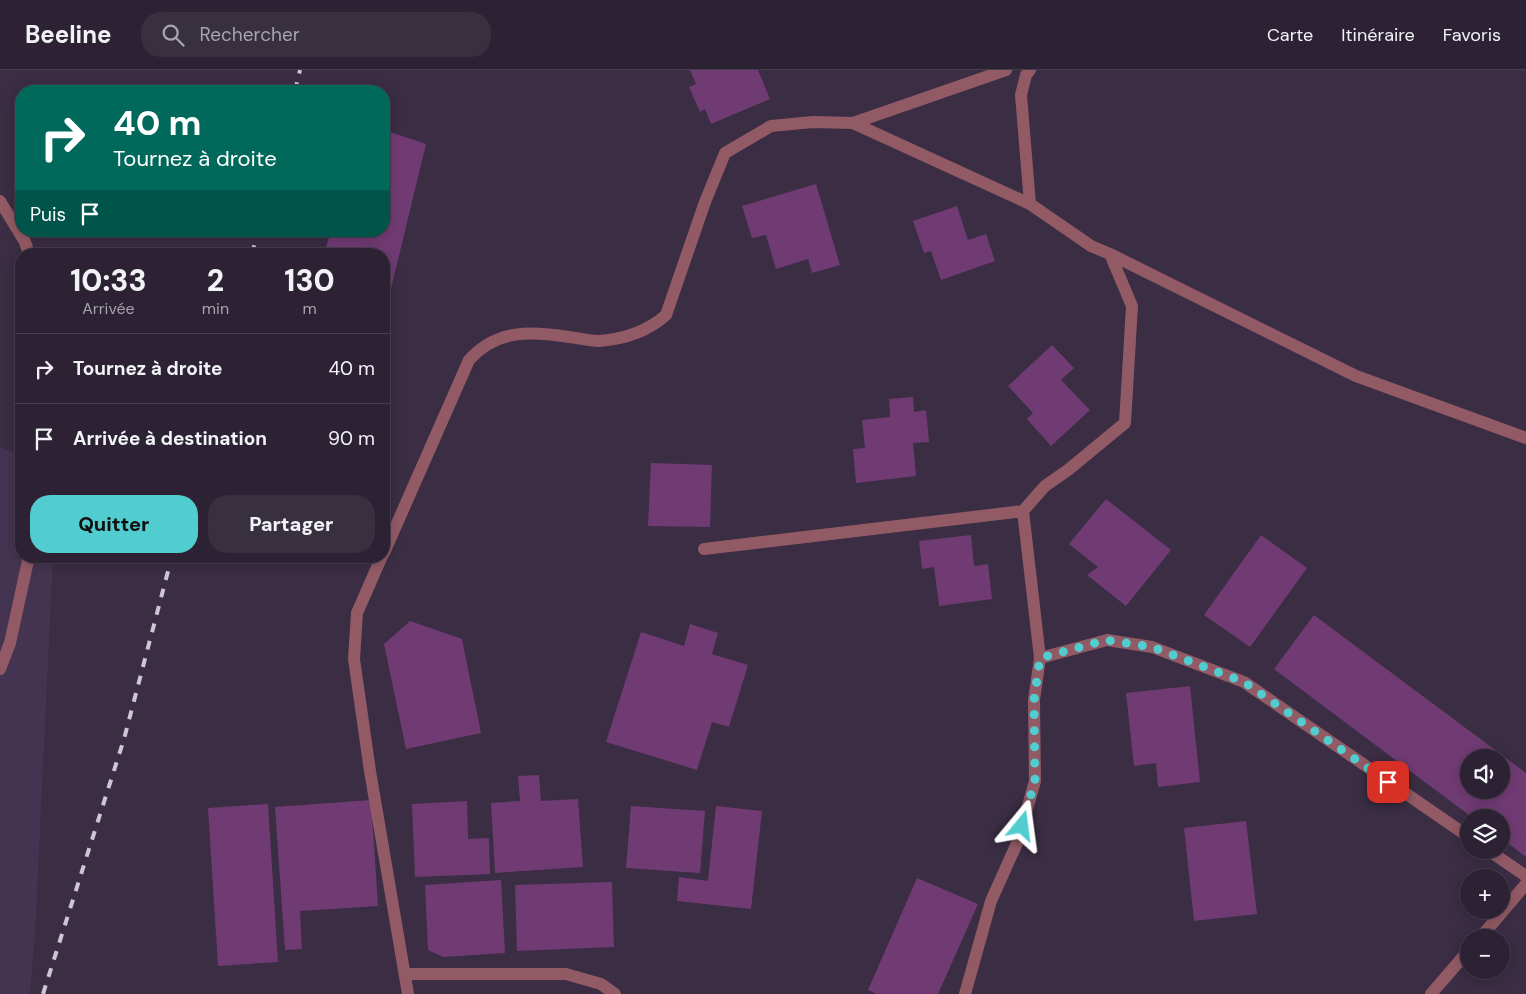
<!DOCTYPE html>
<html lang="fr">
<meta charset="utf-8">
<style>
:root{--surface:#2c2233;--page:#382f3f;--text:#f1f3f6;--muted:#a6a4ac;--line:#483f4e;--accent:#52cdcf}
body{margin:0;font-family:"DM Sans",sans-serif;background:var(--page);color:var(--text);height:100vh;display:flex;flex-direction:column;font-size:19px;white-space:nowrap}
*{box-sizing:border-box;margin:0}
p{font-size:16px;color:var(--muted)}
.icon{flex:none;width:28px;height:28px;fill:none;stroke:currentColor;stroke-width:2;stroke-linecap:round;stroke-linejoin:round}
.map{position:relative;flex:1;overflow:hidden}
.panel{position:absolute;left:15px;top:178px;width:375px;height:315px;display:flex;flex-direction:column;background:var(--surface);border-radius:20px;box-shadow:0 2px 12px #0003,0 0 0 1px var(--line)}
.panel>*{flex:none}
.top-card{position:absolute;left:15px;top:15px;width:375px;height:152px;border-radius:20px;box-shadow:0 2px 12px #0003,0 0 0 1px var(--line);background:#00695c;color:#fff;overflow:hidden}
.buttons{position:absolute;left:1460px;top:679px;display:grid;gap:10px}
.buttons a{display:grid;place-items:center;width:50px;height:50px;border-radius:50%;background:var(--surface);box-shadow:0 2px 12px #0003,0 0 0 1px var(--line);font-size:25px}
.pin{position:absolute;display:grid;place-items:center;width:42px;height:42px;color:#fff;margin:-21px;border-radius:10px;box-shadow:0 2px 8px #0006}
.me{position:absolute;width:55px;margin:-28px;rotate:16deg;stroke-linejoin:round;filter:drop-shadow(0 0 4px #0008)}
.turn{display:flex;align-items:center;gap:18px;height:105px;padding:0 15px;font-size:22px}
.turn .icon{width:65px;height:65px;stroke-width:2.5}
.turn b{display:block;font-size:35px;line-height:42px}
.then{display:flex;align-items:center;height:48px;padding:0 15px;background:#0003;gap:10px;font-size:19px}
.eta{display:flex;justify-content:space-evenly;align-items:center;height:85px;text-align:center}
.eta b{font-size:30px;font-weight:800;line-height:35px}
.action{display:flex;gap:10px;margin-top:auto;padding:10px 15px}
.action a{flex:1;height:58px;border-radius:20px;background:var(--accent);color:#111;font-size:20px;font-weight:800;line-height:58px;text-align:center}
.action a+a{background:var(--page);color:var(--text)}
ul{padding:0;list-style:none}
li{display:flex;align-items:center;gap:15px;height:70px;padding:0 15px;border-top:1px solid var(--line)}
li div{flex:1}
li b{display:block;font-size:19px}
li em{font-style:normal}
header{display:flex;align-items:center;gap:30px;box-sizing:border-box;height:70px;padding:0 25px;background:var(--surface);border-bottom:1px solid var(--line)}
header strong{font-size:24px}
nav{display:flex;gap:28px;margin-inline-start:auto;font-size:18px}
.search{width:350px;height:45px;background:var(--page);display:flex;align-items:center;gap:12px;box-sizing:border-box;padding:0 18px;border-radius:20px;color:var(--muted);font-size:19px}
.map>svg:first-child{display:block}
</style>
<header>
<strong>Beeline</strong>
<div class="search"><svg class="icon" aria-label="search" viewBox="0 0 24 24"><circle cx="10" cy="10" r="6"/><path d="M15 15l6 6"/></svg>Rechercher</div>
<nav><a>Carte</a><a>Itinéraire</a><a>Favoris</a></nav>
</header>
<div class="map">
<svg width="1526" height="924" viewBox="0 0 1526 924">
<rect width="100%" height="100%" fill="#3a2d44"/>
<path fill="#453451" d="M0,377L21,385V486H53L35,864L30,924H0Z"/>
<path fill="#703b73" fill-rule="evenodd" d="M690,0H758L770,29L711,54L705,39L700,42L689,17L696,14Z
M384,60L426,74L389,227L384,225V184H324L331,161H384Z
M816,114L840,195L812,203L808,189L776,199L766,165L752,168L742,136Z
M957,136L968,170L986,164L995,191L941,210L931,181L924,183L913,151Z
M1052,275L1074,298L1061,310L1090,340L1051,376L1027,349L1033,343L1008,316Z
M913,327L914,342L926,340L929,372L913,373L916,406L856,413L853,379L865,378L862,350L890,347L889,329Z
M651,393L712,395L710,457L648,456Z
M1106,429L1171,480L1126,536L1087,505L1098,497L1069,474Z
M971,465L974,496L988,494L992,529L939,536L934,497L922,499L919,471Z
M1261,465L1307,498L1250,577L1204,545Z
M1314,545L1526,703V787L1501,768V748H1473L1274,599ZM1469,688H1501V720H1469Z
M410,551L462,569L481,663L406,679L384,574Z
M690,554L718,563L712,584L748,595L729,657L712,652L697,700L606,672L641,562L684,576Z
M1190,616L1200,712L1158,717L1156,693L1134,696L1126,623Z
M539,705L541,731L578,729L583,797L495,803L491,733L520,731L518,706Z
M371,730L378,836L300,841L302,879L285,880L275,737Z
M467,731L468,769L489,768L490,804L415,807L412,734Z
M268,734L278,892L218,896L208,738Z
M631,736L705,741L700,803L626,798Z
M716,736L762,741L751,839L677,831L679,807L708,811Z
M1246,751L1257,844L1194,851L1184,758Z
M917,808L978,834L938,924H877L868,920Z
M501,810L505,883L443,887L428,880L425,815Z
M612,812L614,877L517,881L515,815Z"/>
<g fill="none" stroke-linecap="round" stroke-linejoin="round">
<path stroke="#925a65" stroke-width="12" d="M853,53L1030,134
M0,131L25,172L29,184
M1110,184L1356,306L1526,368
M704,479L1023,441
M384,483L469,290C497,259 531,261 569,267C578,268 589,271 599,271C625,269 647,262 666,245L705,132L725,83L771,56L813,52L853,53L1006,0
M382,486L357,543L354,589L370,701L408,924
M1040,588L1107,570L1152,577L1244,612L1469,767
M0,599L10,573L29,486
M1488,780L1526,806
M1480,868L1526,814
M405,904H566L601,914L615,924
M965,924L991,831L1018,771L1035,711L1034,630L1040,588L1023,441L1045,416L1068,400L1125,353L1132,236L1110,184L1091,176L1030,134L1021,25L1026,5L1030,0
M1431,924L1469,880"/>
<path stroke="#cdc6d5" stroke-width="4" stroke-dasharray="9 9" stroke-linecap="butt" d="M295,21L300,0
M252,184L258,161
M43,924L124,669L172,486"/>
</g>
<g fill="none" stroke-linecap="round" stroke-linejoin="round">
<path stroke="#52cdcf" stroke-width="9" stroke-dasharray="0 16.2" d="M1022,756L1035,711L1034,630L1040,588L1106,570L1152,577L1244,612L1388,712"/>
</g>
</svg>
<div class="buttons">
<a><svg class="icon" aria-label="sound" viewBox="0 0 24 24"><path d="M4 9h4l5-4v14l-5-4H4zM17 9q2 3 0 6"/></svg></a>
<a><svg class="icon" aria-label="layers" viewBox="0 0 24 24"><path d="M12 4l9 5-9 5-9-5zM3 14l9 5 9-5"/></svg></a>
<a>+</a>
<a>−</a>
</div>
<div class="pin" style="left:1388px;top:712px;background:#d93025"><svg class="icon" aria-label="arrive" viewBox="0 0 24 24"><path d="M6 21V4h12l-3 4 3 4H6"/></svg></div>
<svg class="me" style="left:1022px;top:756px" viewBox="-20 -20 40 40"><path d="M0-17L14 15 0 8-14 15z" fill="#52cdcf" stroke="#fff" stroke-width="4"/></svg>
<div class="top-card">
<div class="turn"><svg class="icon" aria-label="right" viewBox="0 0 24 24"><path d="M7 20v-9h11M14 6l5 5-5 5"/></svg><div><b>40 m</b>Tournez à droite</div></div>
<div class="then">Puis<svg class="icon" aria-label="arrive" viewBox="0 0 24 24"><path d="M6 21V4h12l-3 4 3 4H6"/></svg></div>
</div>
<section class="panel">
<div class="eta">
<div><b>10:33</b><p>Arrivée</p></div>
<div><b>2</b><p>min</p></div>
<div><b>130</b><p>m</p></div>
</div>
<ul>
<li><svg class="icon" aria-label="right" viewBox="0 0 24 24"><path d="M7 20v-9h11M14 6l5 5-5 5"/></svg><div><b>Tournez à droite</b></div><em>40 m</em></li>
<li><svg class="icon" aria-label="arrive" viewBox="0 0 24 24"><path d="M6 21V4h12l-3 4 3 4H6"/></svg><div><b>Arrivée à destination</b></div><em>90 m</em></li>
</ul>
<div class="action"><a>Quitter</a><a>Partager</a></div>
</section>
</div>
